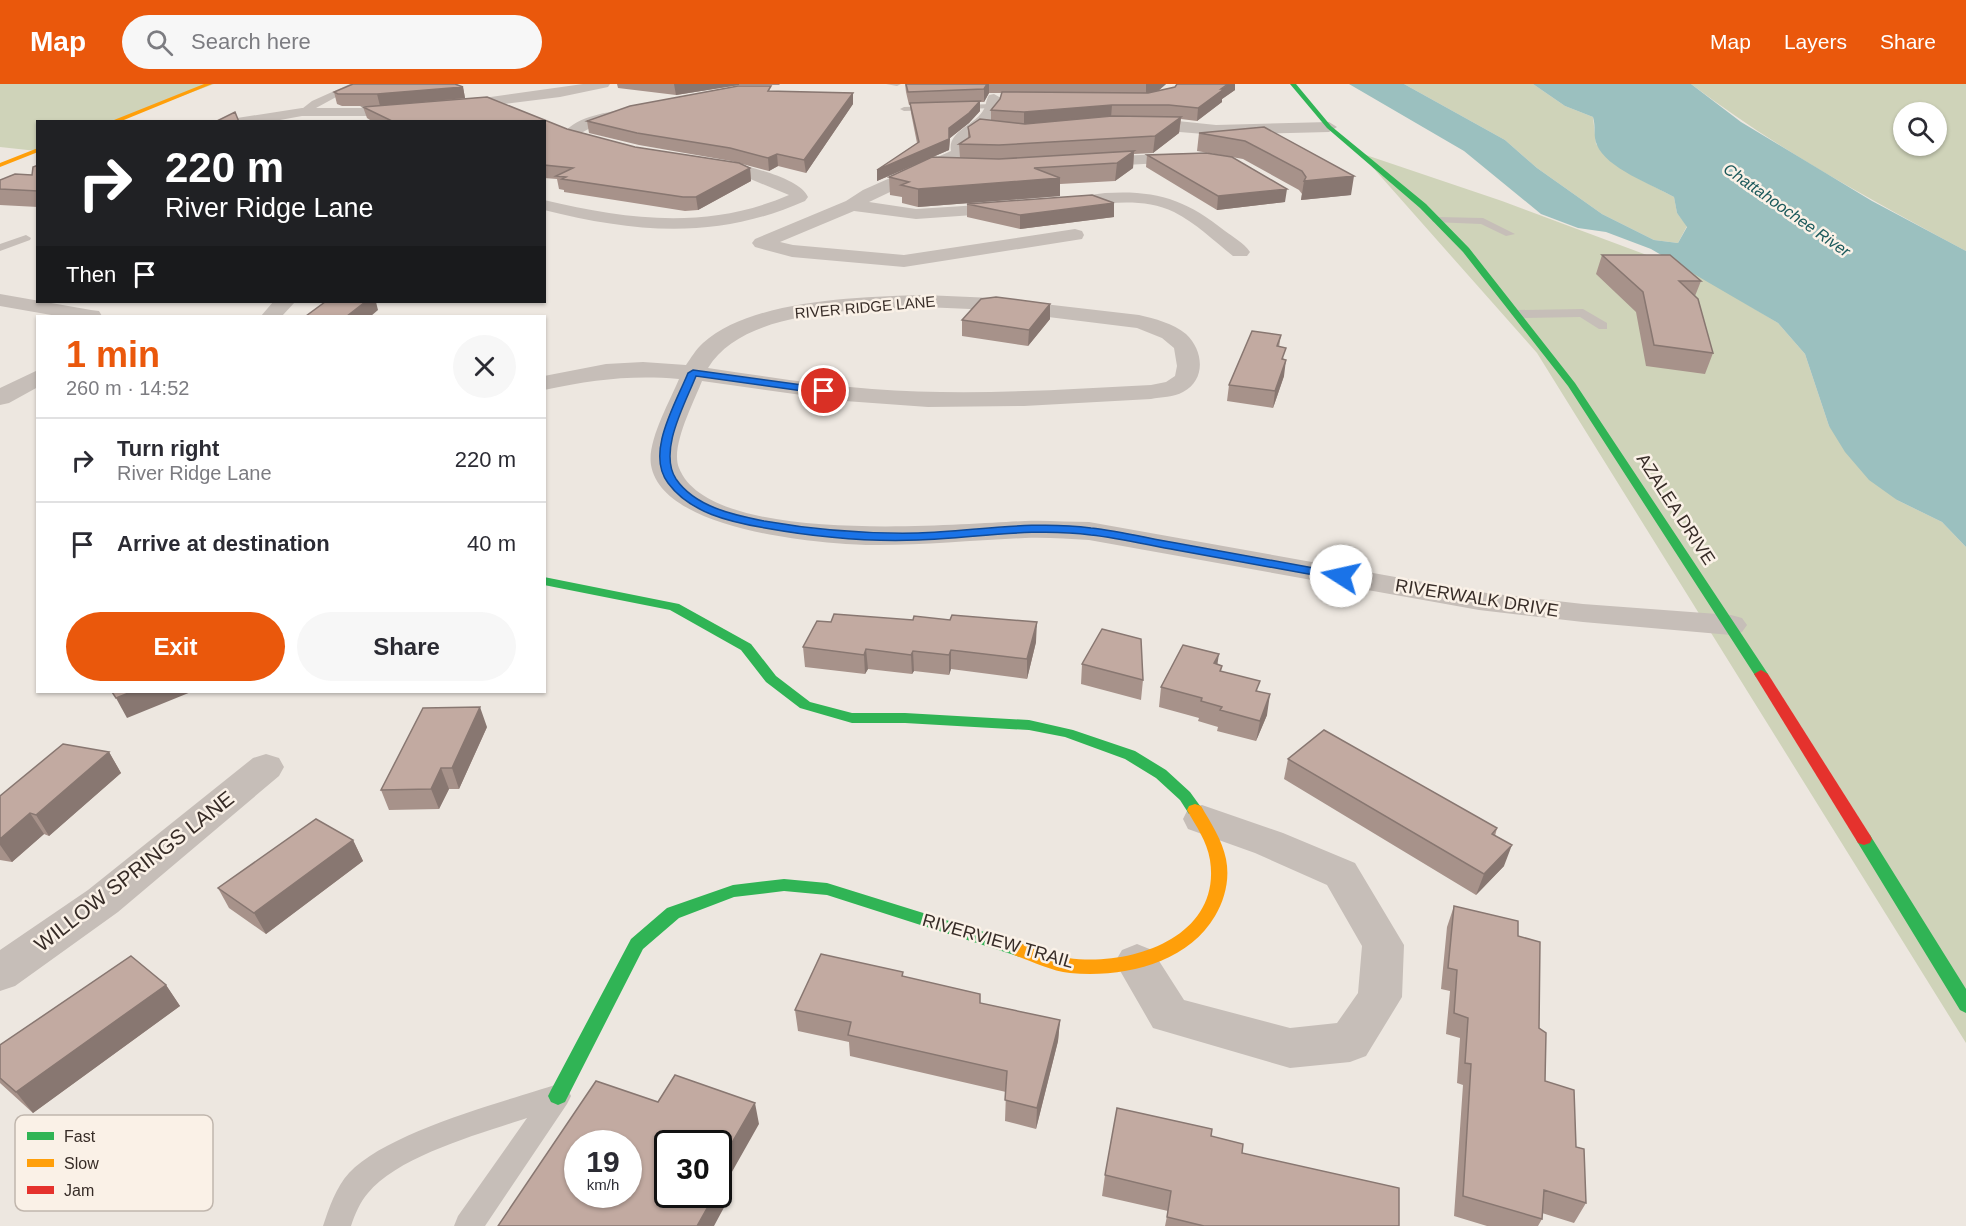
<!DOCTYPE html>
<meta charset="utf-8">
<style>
:root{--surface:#fff;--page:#f7f7f7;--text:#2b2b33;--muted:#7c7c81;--line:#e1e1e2;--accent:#ea580c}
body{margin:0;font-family:Helvetica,sans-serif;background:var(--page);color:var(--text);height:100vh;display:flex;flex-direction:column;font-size:22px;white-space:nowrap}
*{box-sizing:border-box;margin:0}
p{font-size:20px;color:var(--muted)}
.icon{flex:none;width:33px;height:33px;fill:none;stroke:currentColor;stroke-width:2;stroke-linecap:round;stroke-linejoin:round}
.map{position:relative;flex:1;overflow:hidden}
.details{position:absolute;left:36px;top:231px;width:510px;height:378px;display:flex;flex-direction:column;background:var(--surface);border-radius:0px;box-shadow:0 2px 4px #0004}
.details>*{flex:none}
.hud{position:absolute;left:36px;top:36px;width:510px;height:183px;border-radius:0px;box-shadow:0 2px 4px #0004;background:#202124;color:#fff;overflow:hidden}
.fabs{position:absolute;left:1893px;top:18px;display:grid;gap:12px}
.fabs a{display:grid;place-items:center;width:54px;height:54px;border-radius:50%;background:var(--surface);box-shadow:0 2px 4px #0004;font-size:30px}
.speed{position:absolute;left:564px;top:1046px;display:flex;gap:12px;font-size:30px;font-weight:700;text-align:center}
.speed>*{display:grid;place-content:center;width:78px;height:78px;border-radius:50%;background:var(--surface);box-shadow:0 2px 4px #0004;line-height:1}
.speed small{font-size:15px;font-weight:400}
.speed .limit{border:3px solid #111;border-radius:9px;background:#fff;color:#111}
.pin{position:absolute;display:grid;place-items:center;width:51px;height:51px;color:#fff;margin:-26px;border:3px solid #fff;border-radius:50%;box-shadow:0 2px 6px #0007}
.me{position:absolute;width:66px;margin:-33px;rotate:280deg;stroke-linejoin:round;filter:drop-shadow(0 0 4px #0008)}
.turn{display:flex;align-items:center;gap:21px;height:126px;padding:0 30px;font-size:27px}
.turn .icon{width:78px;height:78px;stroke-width:2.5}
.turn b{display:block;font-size:42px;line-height:51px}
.then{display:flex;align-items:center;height:57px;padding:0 30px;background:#0003;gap:12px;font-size:22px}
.round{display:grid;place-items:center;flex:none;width:63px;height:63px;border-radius:32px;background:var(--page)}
.summary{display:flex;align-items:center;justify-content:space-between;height:102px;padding:0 30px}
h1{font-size:36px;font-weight:600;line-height:45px;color:var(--accent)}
.action{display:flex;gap:12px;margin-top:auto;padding:12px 30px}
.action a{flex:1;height:69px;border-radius:36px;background:var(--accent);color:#fff;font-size:24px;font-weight:600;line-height:69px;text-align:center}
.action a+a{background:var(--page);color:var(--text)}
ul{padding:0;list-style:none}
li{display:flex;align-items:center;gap:18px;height:84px;padding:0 30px;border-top:2px solid var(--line)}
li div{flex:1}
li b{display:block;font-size:22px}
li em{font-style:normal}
header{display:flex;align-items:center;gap:36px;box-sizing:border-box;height:84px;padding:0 30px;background:var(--accent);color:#fff}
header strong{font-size:28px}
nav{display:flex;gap:33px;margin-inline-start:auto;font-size:21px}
.search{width:420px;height:54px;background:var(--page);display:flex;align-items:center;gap:15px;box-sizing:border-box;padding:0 21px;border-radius:33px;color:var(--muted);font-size:22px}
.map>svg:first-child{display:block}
</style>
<header>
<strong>Map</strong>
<div class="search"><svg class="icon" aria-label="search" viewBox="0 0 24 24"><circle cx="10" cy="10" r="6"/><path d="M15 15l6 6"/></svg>Search here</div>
<nav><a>Map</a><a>Layers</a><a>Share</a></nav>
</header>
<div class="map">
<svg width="1966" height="1142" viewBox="0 0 1966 1142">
<rect width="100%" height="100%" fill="#ede7e0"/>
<path fill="#cfd3b9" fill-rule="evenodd" d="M0,0H214L115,37L38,38L37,67L0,63Z
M1404,0H1533L1565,22L1593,33L1596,60L1630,90L1674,113L1677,129L1687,142L1678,159L1654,156L1602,130L1537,84L1505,56Z
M1691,0H1966V167C1871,116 1777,65 1691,0ZM1904,28H1936V62H1904Z
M1360,69L1502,117L1695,189L1778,239L1805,270L1829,342L1897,416L1942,438L1966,463V959L1537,269Z"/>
<path fill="#9bc0bf" d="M1349,0H1404L1505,56L1537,84L1602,130L1654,156L1678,159L1687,143L1677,129L1674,113C1653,101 1606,84 1597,61C1593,53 1596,42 1593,33L1565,22L1533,0H1691L1741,38L1872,117L1966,167V463L1942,438L1897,416L1869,396L1845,368L1829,342L1805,270L1778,239L1651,165L1606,148L1578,144L1541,130L1464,67Z"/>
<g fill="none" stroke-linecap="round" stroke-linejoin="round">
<path fill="#c6beb8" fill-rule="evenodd" d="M350,0H360L305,30L298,28L312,17Z
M886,0H901L897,2Z
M992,20H995V24L904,27L900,25L904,23Z
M1437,133L1483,134L1515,150L1506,152L1481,140L1433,138L1432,136Z
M26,151L31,154L30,156L0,167V160Z
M1583,225L1607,239V245H1599L1580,233L1517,234L1511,230L1517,226Z
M558,1000L567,1004L571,1012L567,1020L485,1142H454L458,1132L527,1034C482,1049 398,1072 368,1109C360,1118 355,1130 351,1142H323C329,1124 336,1103 349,1089C387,1048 503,1018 558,1000Z"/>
<path fill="#c6beb8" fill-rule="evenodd" d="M583,0H610L608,3L560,13L448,27L380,32H302L269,38H230L237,34L302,24H380L448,19Z
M994,10L1001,14C997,34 983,46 966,58L968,69L966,72L869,118L916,125L1011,119L1017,120L1020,124L1017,128L916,135L854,127L780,158L793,161L904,171L1075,145L1082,147L1084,151L1082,155L904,183L792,173L755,163L752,159L755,155L846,117L863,106L951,67C947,47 976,41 984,25C986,21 986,16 989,11Z
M629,24L634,25L636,28L634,31L596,41L581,49L618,59L620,62L618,65L612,67L570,55L564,49C578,31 608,29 629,24Z
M1136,36H1168L1216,41L1329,38L1337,43L1329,48L1216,51L1131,44L1128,41L1131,38Z
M1191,69L1199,74L1197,77L1090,83L1082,78L1090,73Z
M707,74C730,78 799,91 808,113L805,117C717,156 636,149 544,126V116C628,136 708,146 789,111L748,94L701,82L699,79L701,76Z
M1105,109C1156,106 1185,115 1225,147C1233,153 1244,159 1250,168L1247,172H1233C1214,157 1196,139 1174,128C1139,111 1096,121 1060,125L1054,124L1051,120L1054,116L1060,115Z
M0,210L91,226L99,227L102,232H57L0,222Z
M924,211L993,214L1139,231C1155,235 1173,239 1186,250C1204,267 1206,296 1183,308C1174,313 1161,313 1151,315L1024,322L928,323L845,317L702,297C694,318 670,363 679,384C710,463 955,440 1025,437C1046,436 1068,438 1089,438L1479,508L1583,520L1731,531L1742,534L1747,541L1742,548L1731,551L1583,538L1479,526L1089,456C1068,455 1046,453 1025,454C972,456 919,462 866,461C813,459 662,446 651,381C647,357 670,317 679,295C629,291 593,296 544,306V292L606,280L643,278L686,281C691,274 696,265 703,259C752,215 861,213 924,211ZM924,223L993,226L1137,244L1162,254L1174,264L1177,282L1175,292L1166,298L1151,301C1058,306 965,312 872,305C817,301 762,292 708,284C744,224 862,226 924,223Z
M273,218H295L282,232H261Z
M38,286V303L9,319L0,321V304Z
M266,670L279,674L284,683L279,692L118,828L15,902L0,907V866L88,806L253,674Z
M1202,721L1283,749L1355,779L1404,861L1402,913L1366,972L1350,978L1290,984L1153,944L1115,878L1122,866L1137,860L1152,866L1184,916L1290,944L1337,939L1358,909L1362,862L1327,801L1255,769L1188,745L1183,735L1188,725Z"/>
<path fill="#30b455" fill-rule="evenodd" d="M1290,0H1296L1331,42L1426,120L1469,164L1575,299L1768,590L1766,593H1756L1568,302L1463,168L1420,124L1327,44Z
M544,493L679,520L751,560L776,592L810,618L852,629H905L1029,636L1073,646L1135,667L1166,686L1190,708L1203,726L1201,730H1189L1180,716L1156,694L1125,675L1065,653L1029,646L905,639H852L800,624L766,598L741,566L670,526L544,501Z
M1864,749L1870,751L1966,905V929L1960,926L1858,759L1856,755L1858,751Z
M784,795L827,799L1026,861L1029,866L1026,871L1020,873L827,811L784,807L734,813L679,834L643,865L565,1018L558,1021L551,1018L548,1012L551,1006L631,855L667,824L733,801Z"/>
<path fill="#ff9f0a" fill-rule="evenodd" d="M204,0H212L119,38H109Z
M38,64V68L0,83V79Z
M1195,720L1201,722C1211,739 1222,756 1226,775C1230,795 1225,815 1215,832C1187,880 1122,894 1070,889C1051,887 1032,877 1014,871L1011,866L1014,861L1020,859C1036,864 1051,872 1068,874C1130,883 1222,854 1210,776C1207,757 1196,742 1187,726L1189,722Z"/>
<path fill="#e5322d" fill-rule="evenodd" d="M1761,586L1768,590L1870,751L1872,755L1870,759L1864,761L1858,759L1754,590Z"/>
</g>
<path fill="#a7928a" d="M353,0H455L463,3L465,14L459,15L487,13L567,45L635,63L739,79L750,84L751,97L698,126L685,127L564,108V106L559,105L557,95L544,94V38H373L367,34L363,23L373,22H342L337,20L334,8Z
M617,0H780L779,1H739L676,11L618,4Z
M905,0H1166L1158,7L1235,6L1222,15V18L1197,37L1181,35L1179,49L1153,69L1134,70L1133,84L1115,97L1060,100V112L918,123L902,119V113L890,111L889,93L960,74L959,60L968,54V43L991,36V26L1000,15L1002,9H989L984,18H980V27L969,39L950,54L949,66L877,97V86L917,59L911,29L910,21H909L906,8Z
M771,7L853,9V20L806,89L778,82L769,87L731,77L639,61L589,49L587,37Z
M1264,43L1351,111L1301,116L1302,110L1299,106L1243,75L1197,67L1199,49Z
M1147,71L1285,118L1217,126L1146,83Z
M38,81V123L0,121V96L32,91Z
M967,120L1114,133L1020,145L967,133Z
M1602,171L1701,197L1695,212L1713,269L1705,290L1646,282L1636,228L1596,190Z
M1050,220V235L1028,262L962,252V236Z
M1281,251L1279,263L1284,276V292L1273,324L1227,317L1229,301Z
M1036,558L1027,595L951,585L949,591L914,587L912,590L868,585L865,590L805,583L803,563Z
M1082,580L1143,596L1141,616L1081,600Z
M1217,580L1222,582L1221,587L1258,607L1267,631L1256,657L1217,647L1218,643L1198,637L1199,634L1159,623L1161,603Z
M487,643L459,705H449L439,725L389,726L381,706Z
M109,668L121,689L49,752L44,750L12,778L0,776V712Z
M1288,675L1497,744L1495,752L1504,782L1476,811L1284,695Z
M353,756L363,777L266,850L229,824L218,804Z
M1454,822L1518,852L1539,944L1545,997L1576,1063L1586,1119L1574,1139L1542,1129V1135L1538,1142H1487L1454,1132L1463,1001L1457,999L1460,954L1446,950L1450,907L1441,905L1447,843Z
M903,888V892L980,919L1060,936L1058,957L1036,1045L1005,1037L1006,1008L850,972L849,958L798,947L795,926Z
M166,901L180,922L33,1029L0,999V961Z
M1211,1052L1242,1069L1399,1142H1165L1168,1127L1102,1112L1105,1091Z"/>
<path fill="#887771" d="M674,0H739V1L676,11Z
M987,0H989V9L984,18V5Z
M1146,0H1166L1158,7L1146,10Z
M1228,0H1235V6L1222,15V18L1197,37L1198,24Z
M463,3L465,14L380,22L377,10Z
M853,9V20L806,89L804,76Z
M980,17V27L969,39L950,54L949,66L877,97V86L949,44Z
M1112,21L1111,34L1024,42V28Z
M1181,33L1179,49L1153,69L1155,52Z
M1134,67L1133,84L1115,97L1117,79Z
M777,70L778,82L769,87L768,74Z
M750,84L751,97L698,126L696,113Z
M1354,92L1351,111L1301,116L1304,97Z
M1060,94V112L918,123V105Z
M1287,105L1285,118L1217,126L1218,112Z
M1114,119V133L1020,145V131Z
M365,218H376L378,226L371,232H347Z
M1050,220V235L1028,262L1029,246Z
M1286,276L1284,292L1273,324L1275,307Z
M1037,538L1036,558L1027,595V575Z
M866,565L868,585L865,590L864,571Z
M951,566V585L949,591V571Z
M913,567L914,587L912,590L911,571Z
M1219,570L1216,589L1214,579Z
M131,608H191L127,634L116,614Z
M1270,610L1267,631L1256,657L1260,637Z
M480,623L487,643L459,705L452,684Z
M109,668L121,689L49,752L36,731Z
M441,684L449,705L439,725L431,705Z
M30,729L44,750L12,778L0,761V755Z
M353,756L363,777L266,850L254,829Z
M1512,761L1504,782L1476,811L1484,790Z
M166,901L180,922L33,1029L16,1008Z
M1060,936L1058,957L1036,1045L1037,1024Z
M755,1019L759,1040L724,1102L728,1116L714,1142H697L715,1110H718V1083Z"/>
<path fill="#c2aaa1" stroke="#887771" stroke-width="1.5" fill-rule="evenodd" d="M353,0H455L463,3L377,10H338L334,8Z
M906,0H987L984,5L908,8Z
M1177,0H1228L1221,5H1224L1198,24L1169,21H1112L1024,28L991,26L1000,15L1002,8L1148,9L1175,3Z
M738,2H771L768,7L853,9L804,76L777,70L768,74L730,64L637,49L587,37L630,22Z
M487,13L567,45L635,63L739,79L750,84L696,113H683L562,95L566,93L556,92L573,84L544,81V38H394L363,23Z
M980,17L969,29L949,44V55L877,86L919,58L910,19Z
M235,28L239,38H215Z
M1112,32L1181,33L1155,52L999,61L959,60L970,53L968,43L980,35L1025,40Z
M1264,43L1354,92L1304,97L1306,93L1302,87L1245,57L1199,49Z
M1134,67L1117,79L1034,84L1060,94L918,105L901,101L909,98L889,93L932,73L999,75Z
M1206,69L1232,73L1287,105L1218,112L1147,71Z
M38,81V107L0,105V96L15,90L32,91L33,83Z
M1092,111L1114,119L1020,131L967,120Z
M1602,171H1670L1701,197H1679L1698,215L1713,269L1654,261L1643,208Z
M996,213L1050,220L1029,246L962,236L981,215Z
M325,218H365L347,232H306Z
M1252,247L1281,251L1277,262L1286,264L1282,275L1286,276L1275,307L1229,301Z
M834,530L913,536L914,532L950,536L952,531L1037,538L1027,575L951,566L949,571L913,567L911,571L866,565L864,571L803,563L817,537L831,538Z
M1102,545L1141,555L1143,596L1082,580Z
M1183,561L1219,570L1214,579L1222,582L1220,587L1260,597L1256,607L1270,610L1260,637L1220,626L1222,623L1201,617L1202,614L1161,603Z
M112,608H131L116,614Z
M480,623L452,684H441L431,705L381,706L423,624Z
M1324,646L1497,744L1492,750L1512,761L1484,790L1288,675Z
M63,660L109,668L36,731L30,729L0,755V712Z
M316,735L353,756L254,829L218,804Z
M1454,822L1518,837V852L1540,858L1539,944L1546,949L1545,997L1574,1006L1576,1063L1584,1065L1586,1119L1544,1106L1542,1135L1463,1112L1471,980L1465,979L1468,934L1454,929L1457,886L1448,884Z
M821,870L903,888L902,892L980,910V919L1060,936L1037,1024L1005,1016L1007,987L848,951L851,938L795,926Z
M131,872L166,901L16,1008L0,994V961Z
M675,991L755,1019L718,1083V1059H668V1110H715L697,1142H498L596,997L658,1018ZM578,1059H628V1110H578Z
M1117,1024L1212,1045L1211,1052L1243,1060L1242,1069L1399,1104V1142H1204L1167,1133L1171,1107L1105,1091Z
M718,1094L723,1096L718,1104Z"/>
<path fill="#1a73e8" stroke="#114b97" stroke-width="1.5" d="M693,286L824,304L828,307L824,310L696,292C685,320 658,367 676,395C695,423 734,431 764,437C815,446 866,450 918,449C975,447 1033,436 1091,444C1119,447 1147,454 1176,459C1231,469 1286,479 1341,489L1348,492L1341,496C1286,486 1231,476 1176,466C1148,461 1119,454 1091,451C1033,443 975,454 918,456C866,458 815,453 765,444C730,438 690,429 668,399C645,369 676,319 688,289Z"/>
<g text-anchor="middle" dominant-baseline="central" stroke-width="5" stroke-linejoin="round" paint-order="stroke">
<g font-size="15" fill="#372c27" stroke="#faf1e7">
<text transform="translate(865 223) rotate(-5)">RIVER RIDGE LANE</text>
</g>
<g font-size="16" font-style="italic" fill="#1a585a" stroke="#faf1e7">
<text transform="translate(1787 126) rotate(35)">Chattahoochee River</text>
</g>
<g font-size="18" fill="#372c27" stroke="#faf1e7">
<text transform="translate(1676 425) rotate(57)">AZALEA DRIVE</text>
<text transform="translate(1477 514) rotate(9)">RIVERWALK DRIVE</text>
<text transform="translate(998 857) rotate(16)">RIVERVIEW TRAIL</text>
</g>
<g font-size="21" fill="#372c27" stroke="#faf1e7">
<text transform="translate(134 787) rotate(-38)">WILLOW SPRINGS LANE</text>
</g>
</g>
<rect x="15" y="1031" width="198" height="96" rx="9" fill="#faf1e7" stroke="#c0b6ad" stroke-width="1.5"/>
<rect x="27" y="1048" width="27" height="8" fill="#30b455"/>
<rect x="27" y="1075" width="27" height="8" fill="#ff9f0a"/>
<rect x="27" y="1102" width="27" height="8" fill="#e5322d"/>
<g font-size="16" fill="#372c27">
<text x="64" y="1058">Fast</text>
<text x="64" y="1085">Slow</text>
<text x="64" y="1112">Jam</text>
</g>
</svg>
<div class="fabs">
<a><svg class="icon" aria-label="search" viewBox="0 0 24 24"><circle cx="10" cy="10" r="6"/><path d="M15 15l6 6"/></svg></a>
</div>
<div class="speed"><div>19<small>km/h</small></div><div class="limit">30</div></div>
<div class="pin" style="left:824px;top:307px;background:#d93025"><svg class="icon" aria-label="arrive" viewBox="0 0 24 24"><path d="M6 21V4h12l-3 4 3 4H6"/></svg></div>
<svg class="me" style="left:1341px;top:492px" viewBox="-20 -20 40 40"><circle r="19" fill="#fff"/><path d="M0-13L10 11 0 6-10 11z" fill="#1a73e8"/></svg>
<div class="hud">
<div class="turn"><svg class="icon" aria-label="right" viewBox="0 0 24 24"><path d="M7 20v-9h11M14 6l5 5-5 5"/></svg><div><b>220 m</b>River Ridge Lane</div></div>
<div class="then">Then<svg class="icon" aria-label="arrive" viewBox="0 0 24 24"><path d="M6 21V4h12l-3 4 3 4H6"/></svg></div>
</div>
<section class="details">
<div class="summary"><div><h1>1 min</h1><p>260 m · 14:52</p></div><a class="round"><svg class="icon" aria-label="close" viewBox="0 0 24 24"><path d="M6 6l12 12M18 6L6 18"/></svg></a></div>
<ul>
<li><svg class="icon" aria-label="right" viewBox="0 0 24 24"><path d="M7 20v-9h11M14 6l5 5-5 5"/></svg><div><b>Turn right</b><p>River Ridge Lane</p></div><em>220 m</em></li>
<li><svg class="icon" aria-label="arrive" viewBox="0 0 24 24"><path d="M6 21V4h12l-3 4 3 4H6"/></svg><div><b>Arrive at destination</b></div><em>40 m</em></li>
</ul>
<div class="action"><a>Exit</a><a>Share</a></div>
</section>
</div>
